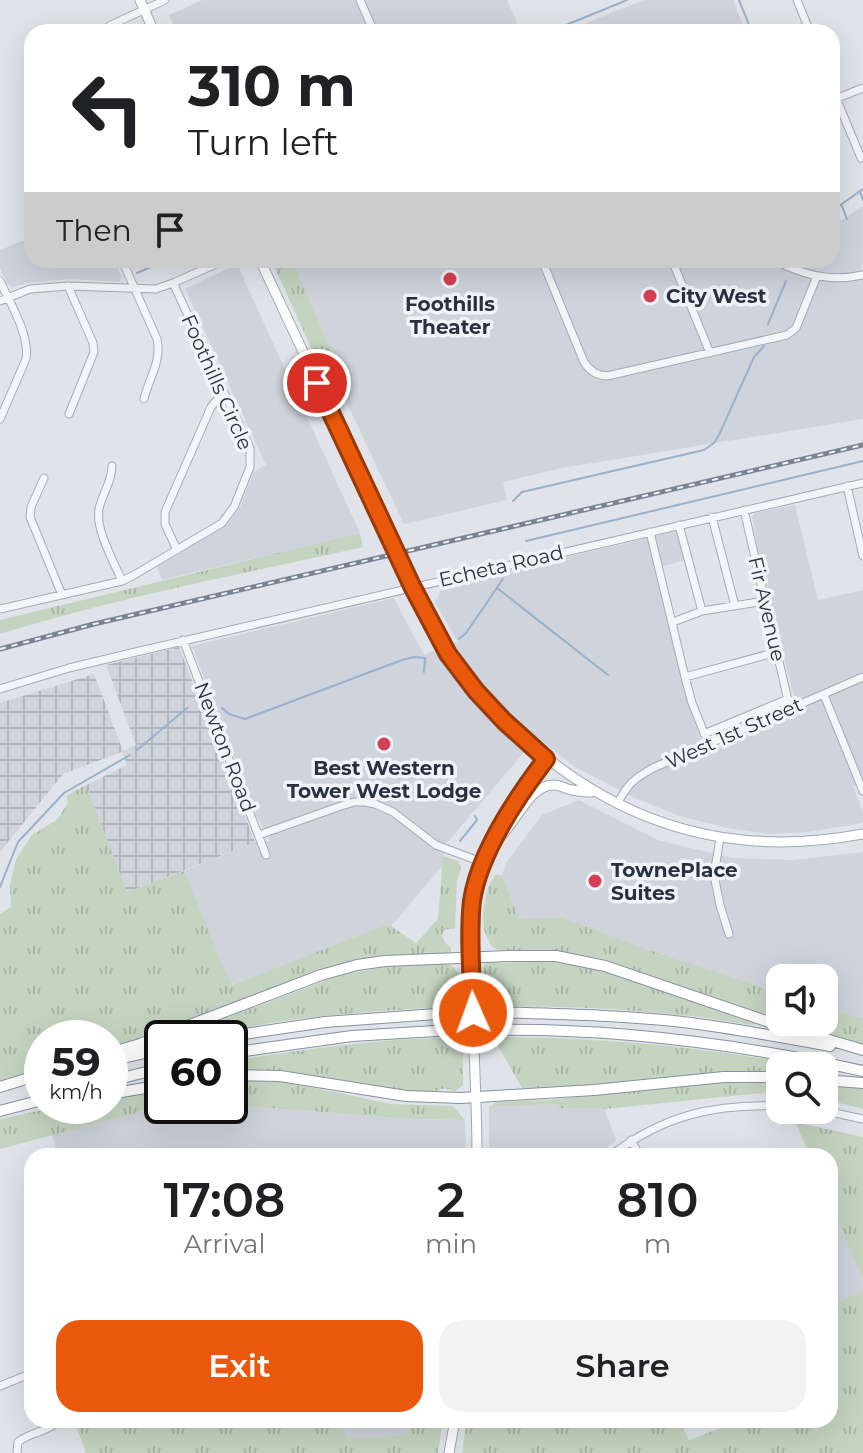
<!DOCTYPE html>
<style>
:root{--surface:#fff;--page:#f2f2f2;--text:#202124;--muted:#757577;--accent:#ea580c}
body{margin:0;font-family:Montserrat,sans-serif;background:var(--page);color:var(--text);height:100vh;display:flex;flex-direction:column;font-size:30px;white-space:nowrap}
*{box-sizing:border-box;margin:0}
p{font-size:26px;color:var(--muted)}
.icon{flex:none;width:44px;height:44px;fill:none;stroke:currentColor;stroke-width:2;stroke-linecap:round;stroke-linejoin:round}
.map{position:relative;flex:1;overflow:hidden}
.sheet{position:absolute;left:24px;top:1148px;width:814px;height:280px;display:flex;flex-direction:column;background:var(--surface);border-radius:24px;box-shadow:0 8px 32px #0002}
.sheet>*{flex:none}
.hud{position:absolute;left:24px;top:24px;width:816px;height:244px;border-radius:24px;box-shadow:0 8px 32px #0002;background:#fff;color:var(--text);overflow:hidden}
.fabs{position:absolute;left:766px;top:964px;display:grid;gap:16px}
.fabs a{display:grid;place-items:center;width:72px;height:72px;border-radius:16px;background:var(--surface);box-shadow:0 8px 32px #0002;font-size:40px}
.speed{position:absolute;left:24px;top:1020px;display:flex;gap:16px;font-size:40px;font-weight:700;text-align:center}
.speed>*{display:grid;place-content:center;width:104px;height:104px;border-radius:50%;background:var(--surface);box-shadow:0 8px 32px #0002;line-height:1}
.speed small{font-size:20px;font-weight:400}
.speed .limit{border:4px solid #111;border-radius:12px;background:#fff;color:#111}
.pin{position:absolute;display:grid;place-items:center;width:68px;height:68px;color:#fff;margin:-34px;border:4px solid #fff;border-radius:50%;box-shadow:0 2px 8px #0007}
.me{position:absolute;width:88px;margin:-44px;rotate:358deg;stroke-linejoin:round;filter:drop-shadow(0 0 6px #0008)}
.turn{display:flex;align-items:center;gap:28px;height:168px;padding:0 32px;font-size:36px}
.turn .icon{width:104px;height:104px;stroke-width:2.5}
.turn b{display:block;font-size:56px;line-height:68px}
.then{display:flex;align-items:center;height:76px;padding:0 32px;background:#0003;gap:16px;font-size:30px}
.eta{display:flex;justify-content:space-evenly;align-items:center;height:136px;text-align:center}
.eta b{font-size:48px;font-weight:600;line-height:56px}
.cta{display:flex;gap:16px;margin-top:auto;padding:16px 32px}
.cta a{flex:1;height:92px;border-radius:24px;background:var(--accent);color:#fff;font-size:32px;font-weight:600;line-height:92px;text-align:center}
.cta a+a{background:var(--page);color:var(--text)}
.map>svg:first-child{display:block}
</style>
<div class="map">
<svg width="863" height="1453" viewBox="0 0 863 1453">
<defs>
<pattern id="industrial-grid" width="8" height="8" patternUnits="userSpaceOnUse" patternTransform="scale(2)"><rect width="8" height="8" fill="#ced3dc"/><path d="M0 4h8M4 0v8" fill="none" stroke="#b1b6be"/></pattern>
<pattern id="grass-tufts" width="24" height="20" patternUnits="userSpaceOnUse" patternTransform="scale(2)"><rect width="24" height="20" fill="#c5d4c1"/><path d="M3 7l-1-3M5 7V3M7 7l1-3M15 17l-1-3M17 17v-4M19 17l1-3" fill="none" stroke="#a9b6a7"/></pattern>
</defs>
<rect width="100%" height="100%" fill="#e0e4ea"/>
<path fill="#ced3dc" d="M202,0H507L521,32H177L169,15Z
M644,0H733L746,32H564Z
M863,206V264L861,265L863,271V419L562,468L503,482L507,500L404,524L323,353L284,260H832V215L842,220Z
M32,237V260H114L122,277L119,282L72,279L28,283L12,287L7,284L0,268V250Z
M237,264L360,533L162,580L157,567L227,525L240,507L254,471L266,465L185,289Z
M795,505L818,600L863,590V782L853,786L863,813V823L809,832L770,834L727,828L679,816L635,798L575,767L537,737L445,845L443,865L391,926L385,925L230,985L184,871L255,842L270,841L257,817L192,646L394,598L424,655L458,642L435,603L443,586L678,531L686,560L656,568L704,754L798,713L759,556L752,517L755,513Z
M579,800L658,840L732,858L794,860L863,852V1018L824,1008V978H780V993L649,950L562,919H519L502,875L506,863L542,815Z
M559,1104L560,1108L605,1109L616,1141L595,1156H489V1107Z
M230,1105L410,1119L465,1120L466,1156H58L52,1135L163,1106Z
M835,1215L863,1281V1291L830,1305V1218Z
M338,1420H416L408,1435L346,1440Z"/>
<path fill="url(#industrial-grid)" d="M179,647L255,842L127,893L86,785L127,765L122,752L63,774L0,852V703L94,674L123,751L136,745L106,665Z"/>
<path fill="url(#grass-tufts)" d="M271,260H292L337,365L328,369H321Z
M360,533L363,547C242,574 119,597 0,634V620Z
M86,785L127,892L184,871L231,985L385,925L391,926L416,943L438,919L443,856L458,861L461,867L457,882L455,929H447L443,932C441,939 446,944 451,948V954H408L356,962L110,1051V1038H42V1070L0,1083V914L11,907L10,885L16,859L32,835L58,819L68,802L66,796Z
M496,874L502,875L519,919L562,918L649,950L780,993V1022L604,959L557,951L498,950L491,946C490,941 485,935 484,929C481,912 486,886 496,874Z
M545,959C617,968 684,996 752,1020L759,1024L750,1025L701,1017L612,1009L567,1007L482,1006L484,965L487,961L506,963Z
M434,963L451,965L460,975L463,1007C401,1009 339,1013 277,1022C243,1027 207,1038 173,1038L337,976L399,964Z
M824,1008L863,1018V1045L780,1022H824Z
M463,1037V1085L455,1092C445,1086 441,1090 432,1092C427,1094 419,1092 414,1092L230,1071V1061C307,1049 385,1038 463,1037Z
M493,1037C599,1037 702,1047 806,1066H780V1074C743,1074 706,1073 669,1077C620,1082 572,1091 522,1088Z
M272,1079L391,1104L453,1106L465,1120L410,1119L230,1105V1080Z
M722,1080L780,1081V1091L605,1109L559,1108V1104L489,1107L496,1102L550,1100Z
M824,1084L863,1088V1109L824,1099Z
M162,1089L163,1106L0,1149V1119L61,1106H110V1098Z
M795,1122L863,1137V1281L830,1203V1156H810Z
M863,1291V1453H462L467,1420H679L689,1440L742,1420H830V1305Z
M74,1420H338L347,1439L407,1435L416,1420H443L438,1453H86Z"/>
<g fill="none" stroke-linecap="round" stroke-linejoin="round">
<path stroke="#99b1cc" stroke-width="2" d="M739,0L752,32
M549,32L627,0
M860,191L863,200
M842,206L847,219
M832,211L863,189
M137,273L167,260
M768,324L786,281
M513,501L522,492L704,450L714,443L719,435L754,357L764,346
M526,541L863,461
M497,588L608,675
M459,639L466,633L503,579
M222,708L229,714L245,719L402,660L414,657L425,658L424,672
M137,750L187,708
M460,841L477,820L475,816
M0,887L18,842L64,793L130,755
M773,1088L780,1090
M801,1117V1124"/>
<g stroke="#a5abb4" stroke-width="9">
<path id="minor" d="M360,0L374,32
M797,0L810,32
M100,32L111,25L165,0
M832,88L861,158
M835,99L863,88
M122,260L157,339C162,361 149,378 144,399
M542,260L584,362C590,371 596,375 607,376L787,335L796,328L817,276
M672,260L710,353
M775,260C802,275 832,282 863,275
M0,281C10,303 30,335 26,359L0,419
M68,286L93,343L94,352L69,414
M0,301L30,289L68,286L156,289L173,283L225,260
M112,466C112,482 102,494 99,509C95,529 114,562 122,581
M44,478L31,507L30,517L62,595
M847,486L863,556
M744,510L790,709
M712,517L735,606
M679,525L702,611
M650,532L685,677L692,703L709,745
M177,550L165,524V512L211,407L216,401L226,397
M0,609L122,581L134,575L222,523L234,507L250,467V448L173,283
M673,622L702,611L765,601
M183,640L266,855
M685,677L777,652
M0,689L69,668L140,651L863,483
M824,695L863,791
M704,734L788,699
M617,804C629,783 632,780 653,768L863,677
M259,835L338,807L354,802H365L375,804L393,812L436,845L484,863
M720,838L714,875L720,905L729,934
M821,1110L863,1119
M631,1140L640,1156
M610,1156C664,1115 713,1104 780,1106
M0,1386L32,1373
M17,1453L18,1442C30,1432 49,1432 59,1420"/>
</g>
<g stroke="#9fa8b6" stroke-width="11">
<path id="major" d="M140,0L154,32
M260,260L424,610C436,633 449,657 465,678C483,702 506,723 529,743C626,828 736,858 863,834
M496,841C514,827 529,784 554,785C560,785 566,789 572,790C578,791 585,792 591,792
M477,1156C477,1099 473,1042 472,984C471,958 468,925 473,899C482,848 515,799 546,759
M449,1453L455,1420"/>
</g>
<g stroke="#8791a1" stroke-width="12">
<path id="highway" d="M491,1012C555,1014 619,1015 683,1022C732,1028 781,1037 830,1046
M491,1030C618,1028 739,1044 863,1071
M217,1038L325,1022L451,1013
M110,1053L140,1044L321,975L357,965L385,961L508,956H556L605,966L775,1024L863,1050
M230,1053L352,1036L452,1030
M110,1061L162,1049
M230,1075L280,1076L406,1096L461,1098L594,1090L724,1077H780
M824,1080L863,1083
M110,1081L162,1068
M0,1087L42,1074
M110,1094L162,1085
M0,1111L42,1100"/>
</g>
<use href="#minor" stroke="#f3f5f8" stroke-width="7"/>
<use href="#major" stroke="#fff" stroke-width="9"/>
<use href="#highway" stroke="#fff" stroke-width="10"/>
<g stroke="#798394" stroke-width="5">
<path id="rail" d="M0,649L94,624L863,445"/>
</g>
<use href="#rail" stroke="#f0f3f7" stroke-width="2" stroke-dasharray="6" stroke-linecap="butt"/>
<g stroke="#8791a1" stroke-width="12" stroke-linecap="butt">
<path id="highway-bridge" d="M451,1013L491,1012
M452,1030H491"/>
</g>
<use href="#highway-bridge" stroke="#fff" stroke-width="10"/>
</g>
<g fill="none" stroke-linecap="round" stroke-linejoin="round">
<g stroke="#983908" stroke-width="20">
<path id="route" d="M317,383L412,586L448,654L476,691L504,721L546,759C517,797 479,852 472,901C468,935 472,978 473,1013"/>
</g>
<use href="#route" stroke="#ea580c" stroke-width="14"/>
</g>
<g fill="#d53f54" stroke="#f0f3f7" stroke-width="3">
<circle cx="450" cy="279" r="8"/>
<circle cx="650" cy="296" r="8"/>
<circle cx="384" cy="744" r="8"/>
<circle cx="595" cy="881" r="8"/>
</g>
<g text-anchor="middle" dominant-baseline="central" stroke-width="7" stroke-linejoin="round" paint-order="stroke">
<g font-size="20" font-weight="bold" fill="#283142" stroke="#f0f3f7" text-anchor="start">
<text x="666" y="296">City West</text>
<text x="450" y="304" text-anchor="middle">Foothills<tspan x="450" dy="23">Theater</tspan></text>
<text x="384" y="768" text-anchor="middle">Best Western<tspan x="384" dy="23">Tower West Lodge</tspan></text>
<text x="611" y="870">TownePlace<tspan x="611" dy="23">Suites</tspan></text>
</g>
<g font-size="20" fill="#283142" stroke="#f0f3f7">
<text transform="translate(217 382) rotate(66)">Foothills Circle</text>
<text transform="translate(501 566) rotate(-13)">Echeta Road</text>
<text transform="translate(767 609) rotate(77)">Fir Avenue</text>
<text transform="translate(734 733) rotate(-24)">West 1st Street</text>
<text transform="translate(225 747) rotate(69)">Newton Road</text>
</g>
</g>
</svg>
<div class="fabs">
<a><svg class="icon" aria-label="sound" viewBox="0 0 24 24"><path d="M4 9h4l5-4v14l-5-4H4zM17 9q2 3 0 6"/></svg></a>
<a><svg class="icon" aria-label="search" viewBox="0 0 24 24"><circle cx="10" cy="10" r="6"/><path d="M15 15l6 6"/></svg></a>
</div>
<div class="speed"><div>59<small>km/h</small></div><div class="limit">60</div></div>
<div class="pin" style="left:317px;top:383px;background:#d93025"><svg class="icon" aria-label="arrive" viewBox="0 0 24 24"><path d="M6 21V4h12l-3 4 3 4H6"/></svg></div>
<svg class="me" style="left:473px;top:1013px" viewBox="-20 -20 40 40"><circle r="17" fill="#ea580c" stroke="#fff" stroke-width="3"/><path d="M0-11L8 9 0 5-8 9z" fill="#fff"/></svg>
<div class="hud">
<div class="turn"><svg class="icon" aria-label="left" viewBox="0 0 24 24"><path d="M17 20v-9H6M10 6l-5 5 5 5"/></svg><div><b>310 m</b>Turn left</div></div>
<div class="then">Then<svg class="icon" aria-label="arrive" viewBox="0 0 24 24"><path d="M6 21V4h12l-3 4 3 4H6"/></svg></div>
</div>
<section class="sheet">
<div class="eta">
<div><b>17:08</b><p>Arrival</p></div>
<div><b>2</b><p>min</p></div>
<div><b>810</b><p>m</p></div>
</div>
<div class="cta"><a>Exit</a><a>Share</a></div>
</section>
</div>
